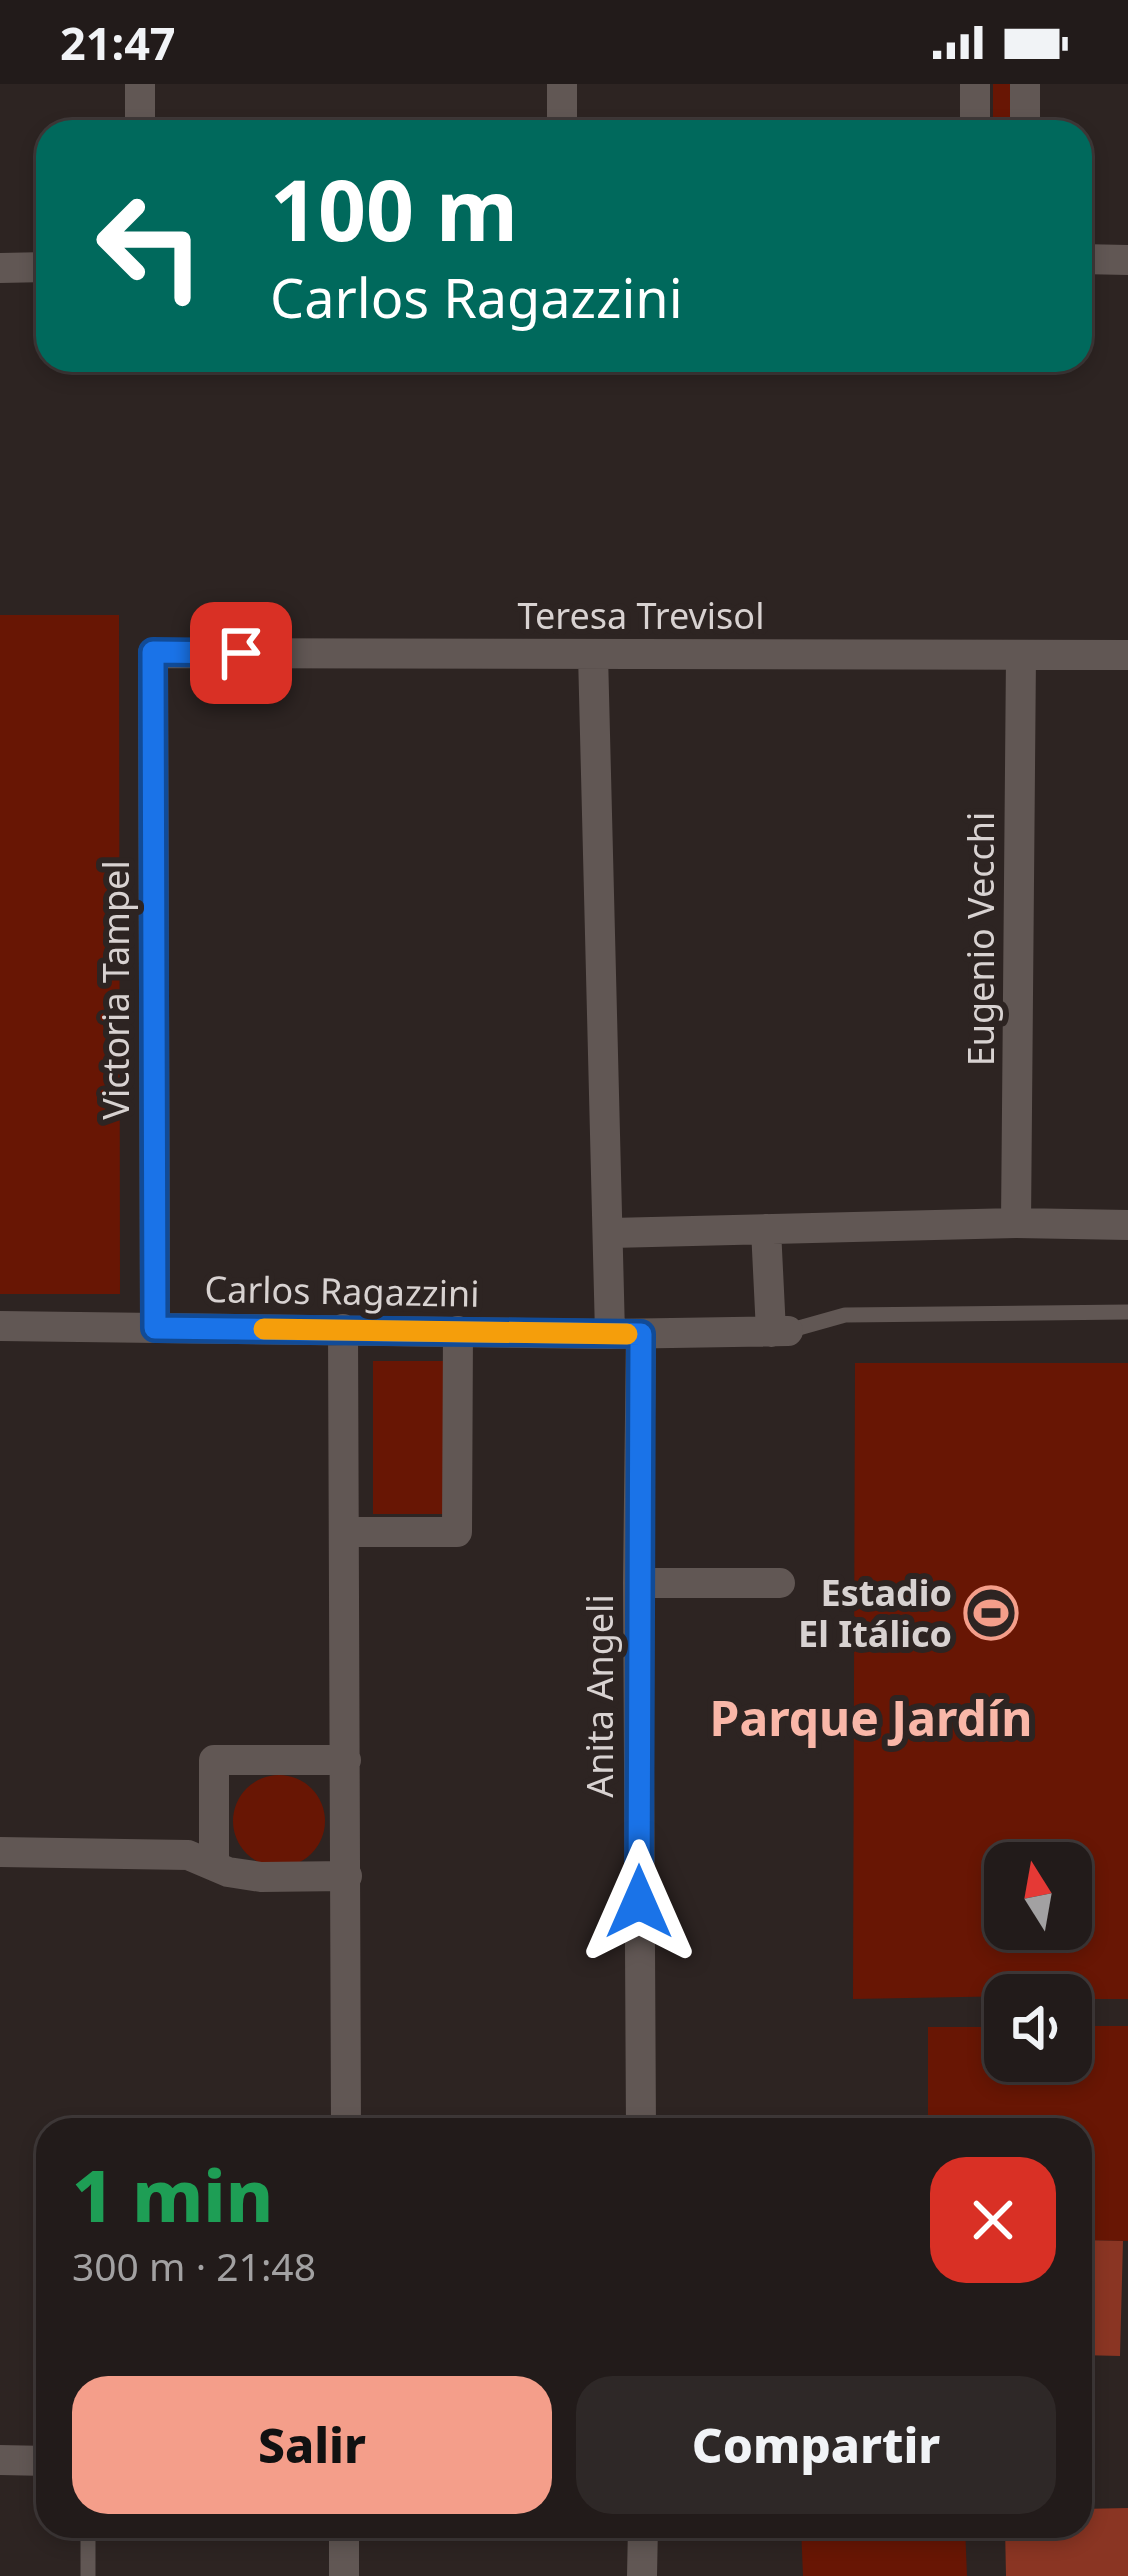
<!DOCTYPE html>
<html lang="es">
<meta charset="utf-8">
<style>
:root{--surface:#221b1a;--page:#2e2827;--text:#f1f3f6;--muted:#a2a1a2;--line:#3f3939;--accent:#f49e8a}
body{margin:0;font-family:"Noto Sans",sans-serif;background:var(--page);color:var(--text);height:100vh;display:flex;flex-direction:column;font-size:45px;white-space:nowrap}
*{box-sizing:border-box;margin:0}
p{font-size:39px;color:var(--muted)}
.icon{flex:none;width:66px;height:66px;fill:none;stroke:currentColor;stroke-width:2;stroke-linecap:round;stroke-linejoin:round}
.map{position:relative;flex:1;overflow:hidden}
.panel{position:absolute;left:36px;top:2034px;width:1056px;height:420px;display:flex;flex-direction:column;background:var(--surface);border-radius:36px;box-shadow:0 6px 18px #0003,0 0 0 3px var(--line)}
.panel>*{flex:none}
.banner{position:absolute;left:36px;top:36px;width:1056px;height:252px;border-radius:36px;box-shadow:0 6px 18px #0003,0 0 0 3px var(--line);background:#00695c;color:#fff;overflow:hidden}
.needle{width:78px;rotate:349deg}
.fabs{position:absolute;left:984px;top:1758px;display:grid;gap:24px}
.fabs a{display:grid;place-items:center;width:108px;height:108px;border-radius:24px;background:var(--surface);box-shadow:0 6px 18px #0003,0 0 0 3px var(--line);font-size:60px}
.pin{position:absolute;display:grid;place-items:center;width:102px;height:102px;color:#fff;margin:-51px;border-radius:24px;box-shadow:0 6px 18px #0006}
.me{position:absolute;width:132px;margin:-66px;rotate:0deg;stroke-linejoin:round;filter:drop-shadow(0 0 9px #0008)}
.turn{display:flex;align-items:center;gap:42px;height:252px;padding:0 36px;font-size:54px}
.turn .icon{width:156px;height:156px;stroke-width:2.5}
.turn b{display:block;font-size:84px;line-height:102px}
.round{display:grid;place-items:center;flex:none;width:126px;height:126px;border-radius:36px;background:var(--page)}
.head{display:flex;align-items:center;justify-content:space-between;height:204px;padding:0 36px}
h1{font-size:72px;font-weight:800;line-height:90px;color:#1e9e55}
.primary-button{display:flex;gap:24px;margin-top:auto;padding:24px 36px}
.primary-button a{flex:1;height:138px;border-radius:36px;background:var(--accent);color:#111;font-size:48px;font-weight:800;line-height:138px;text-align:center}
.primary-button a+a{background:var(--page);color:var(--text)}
.status{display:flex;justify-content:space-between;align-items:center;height:84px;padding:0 60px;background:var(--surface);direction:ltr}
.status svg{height:33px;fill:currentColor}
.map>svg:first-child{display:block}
</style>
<div class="status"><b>21:47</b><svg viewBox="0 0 49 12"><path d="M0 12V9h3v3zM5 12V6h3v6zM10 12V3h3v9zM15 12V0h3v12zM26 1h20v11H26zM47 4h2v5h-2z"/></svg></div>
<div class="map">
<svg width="1128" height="2492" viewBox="0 0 1128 2492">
<rect width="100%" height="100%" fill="#2d2422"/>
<path fill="#681604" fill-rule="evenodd" d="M993,0H1010V48H993Z
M0,531H119L120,1210H0Z
M373,1277H443V1430H373Z
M855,1279H1128V1915H1071V1911L853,1915ZM1005,1779H1071V1845H1005Z
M233 1737a46 46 0 1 1 92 0a46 46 0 1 1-92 0Z
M1071,1942H1128V2157L1080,2156V2046H928V1943H1005V1977H1071Z
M801,2442H965L967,2492H803Z"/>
<path fill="#8a3523" d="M1080,2156L1123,2157L1120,2272L1080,2271Z
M1128,2424V2492H1006L1005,2442H1080V2425Z"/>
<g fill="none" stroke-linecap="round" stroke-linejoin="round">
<path stroke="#615754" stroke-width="15" d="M788,1247L845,1231L1128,1228
M88,2442V2492"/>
<path stroke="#615754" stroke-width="30" d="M140,0V48
M562,0V48
M1025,0V48
M975,48V0
M1080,175L1128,176
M0,184L48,183
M593,570L610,1250
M1016,1139L1021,571
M766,1145L771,1248
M611,1149L1016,1139L1128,1141
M0,1242L610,1250L788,1247
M155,1243L153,569L1128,571
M343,1245L346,2046
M344,1448H457L458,1247
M638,1499H780
M0,1768L188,1771L228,1788L261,1793L347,1792
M214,1782V1676H346
M641,2046L638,1499L641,1250
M0,2376L48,2377
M344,2492V2442
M642,2492L643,2442"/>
</g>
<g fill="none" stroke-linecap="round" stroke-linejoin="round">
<g stroke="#114b97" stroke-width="30">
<path id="route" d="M241,569L153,568L155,1244L641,1250L639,1818"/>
</g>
<use href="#route" stroke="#1a73e8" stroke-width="21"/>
<path stroke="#f59e0b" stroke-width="21" d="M264,1245L627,1250"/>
</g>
<defs>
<g id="stadium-ring" transform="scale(2.7)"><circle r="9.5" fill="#2d2422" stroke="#f49e8a" stroke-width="1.5"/><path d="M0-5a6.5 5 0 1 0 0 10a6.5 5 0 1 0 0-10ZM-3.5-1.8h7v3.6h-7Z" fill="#f49e8a"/></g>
</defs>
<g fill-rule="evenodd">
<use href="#stadium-ring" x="991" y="1529"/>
</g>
<g text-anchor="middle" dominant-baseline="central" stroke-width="12" stroke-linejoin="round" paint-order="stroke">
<g font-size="36" fill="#d8d2d1" stroke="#2d2422">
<text x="641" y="531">Teresa Trevisol</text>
<text transform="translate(980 855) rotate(-90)">Eugenio Vecchi</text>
<text transform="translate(115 906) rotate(-90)">Victoria Tampel</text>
<text transform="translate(342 1207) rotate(1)">Carlos Ragazzini</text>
<text transform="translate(599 1612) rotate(-90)">Anita Angeli</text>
</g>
<g font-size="36" font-weight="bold" fill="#d8d2d1" stroke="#2d2422" text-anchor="end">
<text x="952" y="1508">Estadio<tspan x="952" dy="41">El Itálico</tspan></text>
</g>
<g font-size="48" font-weight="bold" fill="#f9b7a8" stroke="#2d2422">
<text x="871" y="1633">Parque Jardín</text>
</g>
</g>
</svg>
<div class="fabs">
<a><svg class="needle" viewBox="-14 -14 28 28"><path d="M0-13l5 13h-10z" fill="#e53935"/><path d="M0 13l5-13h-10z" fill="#a2a1a2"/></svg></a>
<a><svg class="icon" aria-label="sound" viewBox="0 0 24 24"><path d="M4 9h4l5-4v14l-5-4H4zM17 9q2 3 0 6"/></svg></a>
</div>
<div class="pin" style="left:241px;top:569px;background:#d93025"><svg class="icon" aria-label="arrive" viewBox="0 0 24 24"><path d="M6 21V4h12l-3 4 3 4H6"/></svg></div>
<svg class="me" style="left:639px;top:1818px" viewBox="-20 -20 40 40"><path d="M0-17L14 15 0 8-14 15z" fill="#1a73e8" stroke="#fff" stroke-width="4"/></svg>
<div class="banner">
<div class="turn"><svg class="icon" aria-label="left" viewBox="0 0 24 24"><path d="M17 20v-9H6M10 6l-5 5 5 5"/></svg><div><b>100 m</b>Carlos Ragazzini</div></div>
</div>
<section class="panel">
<div class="head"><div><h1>1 min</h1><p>300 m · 21:48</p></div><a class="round" style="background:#d93025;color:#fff"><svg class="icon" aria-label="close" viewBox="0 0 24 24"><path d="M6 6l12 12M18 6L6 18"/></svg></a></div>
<div class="primary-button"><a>Salir</a><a>Compartir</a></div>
</section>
</div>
